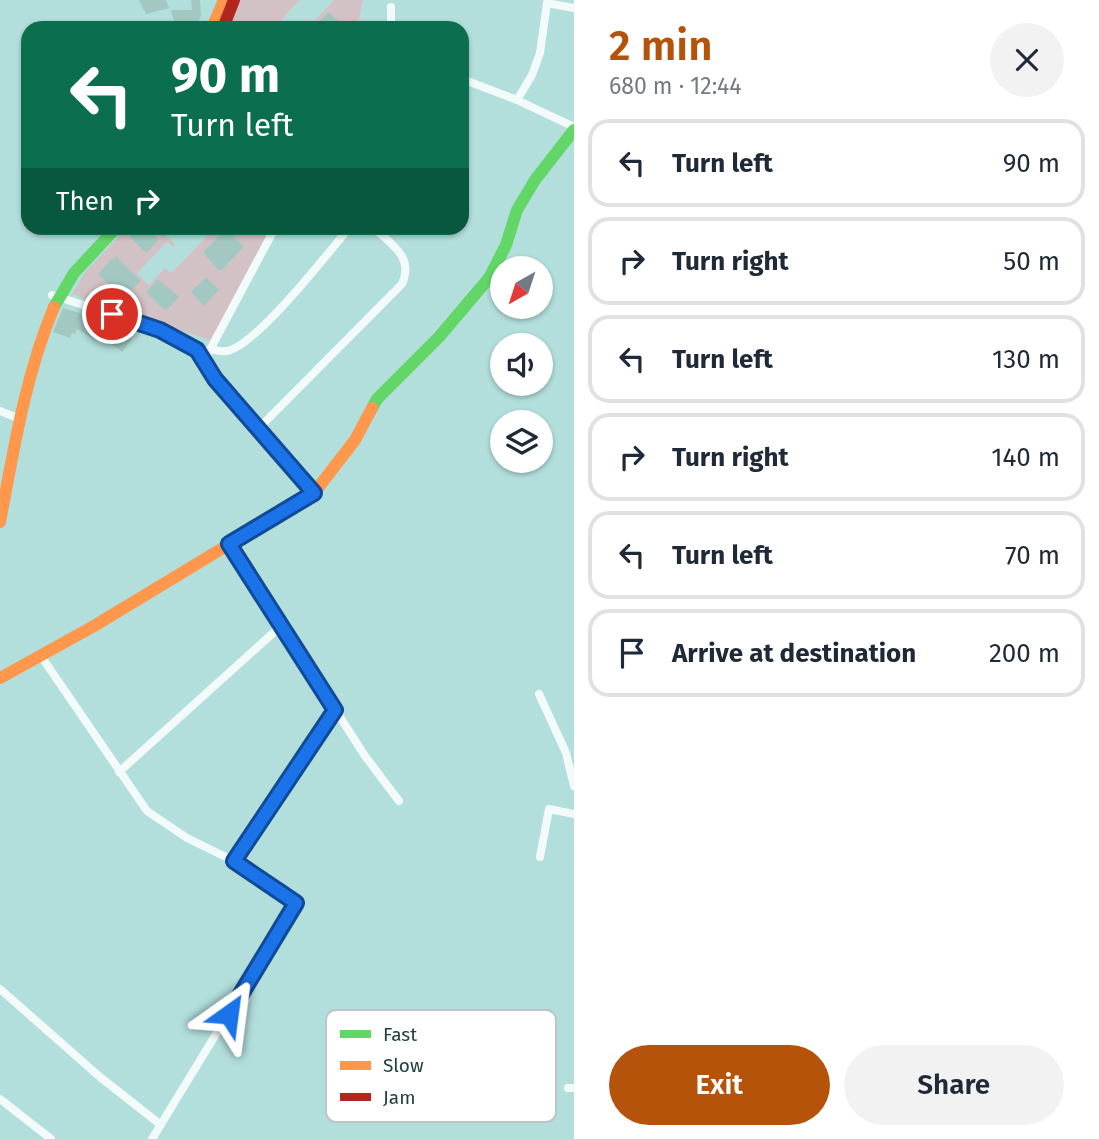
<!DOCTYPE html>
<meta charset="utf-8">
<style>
:root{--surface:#fff;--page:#f2f2f3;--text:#1f2937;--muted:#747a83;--line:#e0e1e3;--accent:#b45309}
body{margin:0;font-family:"Fira Sans",sans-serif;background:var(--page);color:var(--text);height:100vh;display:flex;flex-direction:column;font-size:26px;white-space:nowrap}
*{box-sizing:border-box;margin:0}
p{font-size:23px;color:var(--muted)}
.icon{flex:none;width:38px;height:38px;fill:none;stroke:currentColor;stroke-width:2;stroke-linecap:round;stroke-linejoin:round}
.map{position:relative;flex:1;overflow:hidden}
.drawer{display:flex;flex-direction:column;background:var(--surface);width:525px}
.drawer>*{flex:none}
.top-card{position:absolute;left:21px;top:21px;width:448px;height:214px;border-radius:21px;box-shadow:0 2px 5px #0004;background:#0b6e4f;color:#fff;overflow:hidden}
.needle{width:46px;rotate:219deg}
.tools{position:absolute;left:490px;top:256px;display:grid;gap:14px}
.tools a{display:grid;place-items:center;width:63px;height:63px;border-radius:50%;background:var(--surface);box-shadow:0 2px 5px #0004;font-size:35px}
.pin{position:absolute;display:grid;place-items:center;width:60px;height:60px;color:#fff;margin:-30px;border:4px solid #fff;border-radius:50%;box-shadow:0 2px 7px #0007}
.me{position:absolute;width:77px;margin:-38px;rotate:31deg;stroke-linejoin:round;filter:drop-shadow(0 0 5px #0008)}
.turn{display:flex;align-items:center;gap:24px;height:147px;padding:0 35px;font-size:32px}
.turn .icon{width:91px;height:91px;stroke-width:2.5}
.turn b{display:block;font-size:49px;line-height:60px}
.then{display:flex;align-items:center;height:66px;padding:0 35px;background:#0003;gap:14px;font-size:26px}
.round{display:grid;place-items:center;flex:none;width:74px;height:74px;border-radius:37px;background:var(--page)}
.summary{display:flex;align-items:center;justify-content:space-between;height:119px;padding:0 35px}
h1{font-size:42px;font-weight:600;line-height:52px;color:var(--accent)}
.primary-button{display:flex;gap:14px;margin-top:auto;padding:14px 35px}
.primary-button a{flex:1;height:80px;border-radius:42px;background:var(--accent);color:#fff;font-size:28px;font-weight:600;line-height:80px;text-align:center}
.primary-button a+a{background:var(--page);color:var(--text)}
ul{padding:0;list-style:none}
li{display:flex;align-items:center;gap:21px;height:88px;margin:0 14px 10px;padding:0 21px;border:4px solid var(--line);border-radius:21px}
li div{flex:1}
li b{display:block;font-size:26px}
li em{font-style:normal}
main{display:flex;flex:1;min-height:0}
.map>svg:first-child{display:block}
</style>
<main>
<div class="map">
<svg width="574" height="1139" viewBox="0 0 574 1139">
<rect width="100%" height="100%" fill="#b2dedc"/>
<path fill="#d3c2c5" d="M240,0H300L280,21L287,28H228Z
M334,0H363L357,28H308Z
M127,228H158L175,244L173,247L167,242L137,273L149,285L165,268L171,273L215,228H272L212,341L72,294L86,271Z"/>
<path fill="#a3c8c2" d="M139,0H166L169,8L146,14Z
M191,0H200L201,15L197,27H176L171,10H192Z
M329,12L345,28H313Z
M140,228H147L159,240L146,253L130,237Z
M226,229L244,246L222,270H218L203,252Z
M116,256L141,281L122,298L98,274L112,258L114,259Z
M206,277L219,290L204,306L191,292Z
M158,279L179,297L167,310L163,309L146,292Z
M63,308L89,316L116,333L119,329L132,339L122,352L100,335L97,341L77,329L75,334L72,333L70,338L53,332Z"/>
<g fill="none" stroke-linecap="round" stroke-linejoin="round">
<path stroke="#f3fafa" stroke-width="8" d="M391,28V7
M462,79L517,100L574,127
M517,100L532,75L540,53L547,3L574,8
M52,295L160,330L197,350L215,379L314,493
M211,349C215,350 222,352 227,351C256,346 328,253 349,228
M204,361L275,228
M0,411L15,417
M258,429L402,284C414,257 392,245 374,228
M229,544L365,756L399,801
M41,656L147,811L187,838L234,861L335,710
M539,694L566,753L574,786
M119,772L282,625
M540,857L549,809L574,814
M0,989L100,1077L161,1125
M568,1088H574
M0,1099L51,1139
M152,1139L296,903L234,861"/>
<path stroke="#63d668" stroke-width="12" d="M54,307L74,273L116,228
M372,408L377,399L439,337L489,278L506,245L517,210L535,180L574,130"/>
<path stroke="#ff974d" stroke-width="12" d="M212,28L224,0
M0,522C14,449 25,376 54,307
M0,678L94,626L314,493L355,440L372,408"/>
<path stroke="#b3261e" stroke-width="12" d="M223,28L234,0"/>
</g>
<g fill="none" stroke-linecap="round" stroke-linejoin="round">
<g stroke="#114b97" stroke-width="18">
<path id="route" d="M112,314L160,330L197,350L215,379L314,493L229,544L335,710L234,861L296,903L229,1014"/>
</g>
<use href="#route" stroke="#1a73e8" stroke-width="12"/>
</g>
<rect x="326" y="1010" width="230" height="112" rx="10" fill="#fff" stroke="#bcc6c6" stroke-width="2"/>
<rect x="340" y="1030" width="31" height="8" fill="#63d668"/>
<rect x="340" y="1061" width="31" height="9" fill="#ff974d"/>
<rect x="340" y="1093" width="31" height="8" fill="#b3261e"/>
<g font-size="19" fill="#214140">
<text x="383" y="1041">Fast</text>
<text x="383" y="1072">Slow</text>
<text x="383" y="1104">Jam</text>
</g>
</svg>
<div class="tools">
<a><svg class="needle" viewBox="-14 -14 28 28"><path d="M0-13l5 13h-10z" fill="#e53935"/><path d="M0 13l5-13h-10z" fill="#747a83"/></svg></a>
<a><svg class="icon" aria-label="sound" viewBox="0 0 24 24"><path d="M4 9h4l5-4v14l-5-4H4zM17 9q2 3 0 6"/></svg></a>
<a><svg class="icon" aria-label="layers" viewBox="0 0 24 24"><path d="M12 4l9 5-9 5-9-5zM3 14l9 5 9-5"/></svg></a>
</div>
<div class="pin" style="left:112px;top:314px;background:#d93025"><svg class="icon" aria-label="arrive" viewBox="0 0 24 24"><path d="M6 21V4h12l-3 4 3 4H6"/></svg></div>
<svg class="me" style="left:229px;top:1014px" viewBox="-20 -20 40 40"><path d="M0-17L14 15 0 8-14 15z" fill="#1a73e8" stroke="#fff" stroke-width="4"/></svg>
<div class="top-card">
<div class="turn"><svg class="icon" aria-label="left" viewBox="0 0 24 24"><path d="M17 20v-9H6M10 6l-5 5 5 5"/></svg><div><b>90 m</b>Turn left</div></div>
<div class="then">Then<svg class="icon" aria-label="right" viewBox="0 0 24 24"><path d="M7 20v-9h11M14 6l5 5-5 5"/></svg></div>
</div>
</div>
<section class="drawer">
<div class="summary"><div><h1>2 min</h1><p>680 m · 12:44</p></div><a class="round"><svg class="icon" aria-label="close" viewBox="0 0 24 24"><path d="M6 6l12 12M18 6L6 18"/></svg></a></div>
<ul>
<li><svg class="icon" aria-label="left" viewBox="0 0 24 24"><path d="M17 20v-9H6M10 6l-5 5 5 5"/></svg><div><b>Turn left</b></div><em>90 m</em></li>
<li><svg class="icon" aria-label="right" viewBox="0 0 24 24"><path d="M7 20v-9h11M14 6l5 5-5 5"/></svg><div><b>Turn right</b></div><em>50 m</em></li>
<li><svg class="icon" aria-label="left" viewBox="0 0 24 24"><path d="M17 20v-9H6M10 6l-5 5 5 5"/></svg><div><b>Turn left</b></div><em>130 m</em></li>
<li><svg class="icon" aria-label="right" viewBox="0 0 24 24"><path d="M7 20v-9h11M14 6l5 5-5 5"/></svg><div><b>Turn right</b></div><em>140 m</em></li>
<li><svg class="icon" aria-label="left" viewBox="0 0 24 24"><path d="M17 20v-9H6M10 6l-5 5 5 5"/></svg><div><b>Turn left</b></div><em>70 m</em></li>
<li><svg class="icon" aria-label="arrive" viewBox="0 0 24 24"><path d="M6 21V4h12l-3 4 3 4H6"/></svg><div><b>Arrive at destination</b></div><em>200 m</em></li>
</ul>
<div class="primary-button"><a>Exit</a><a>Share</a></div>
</section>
</main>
